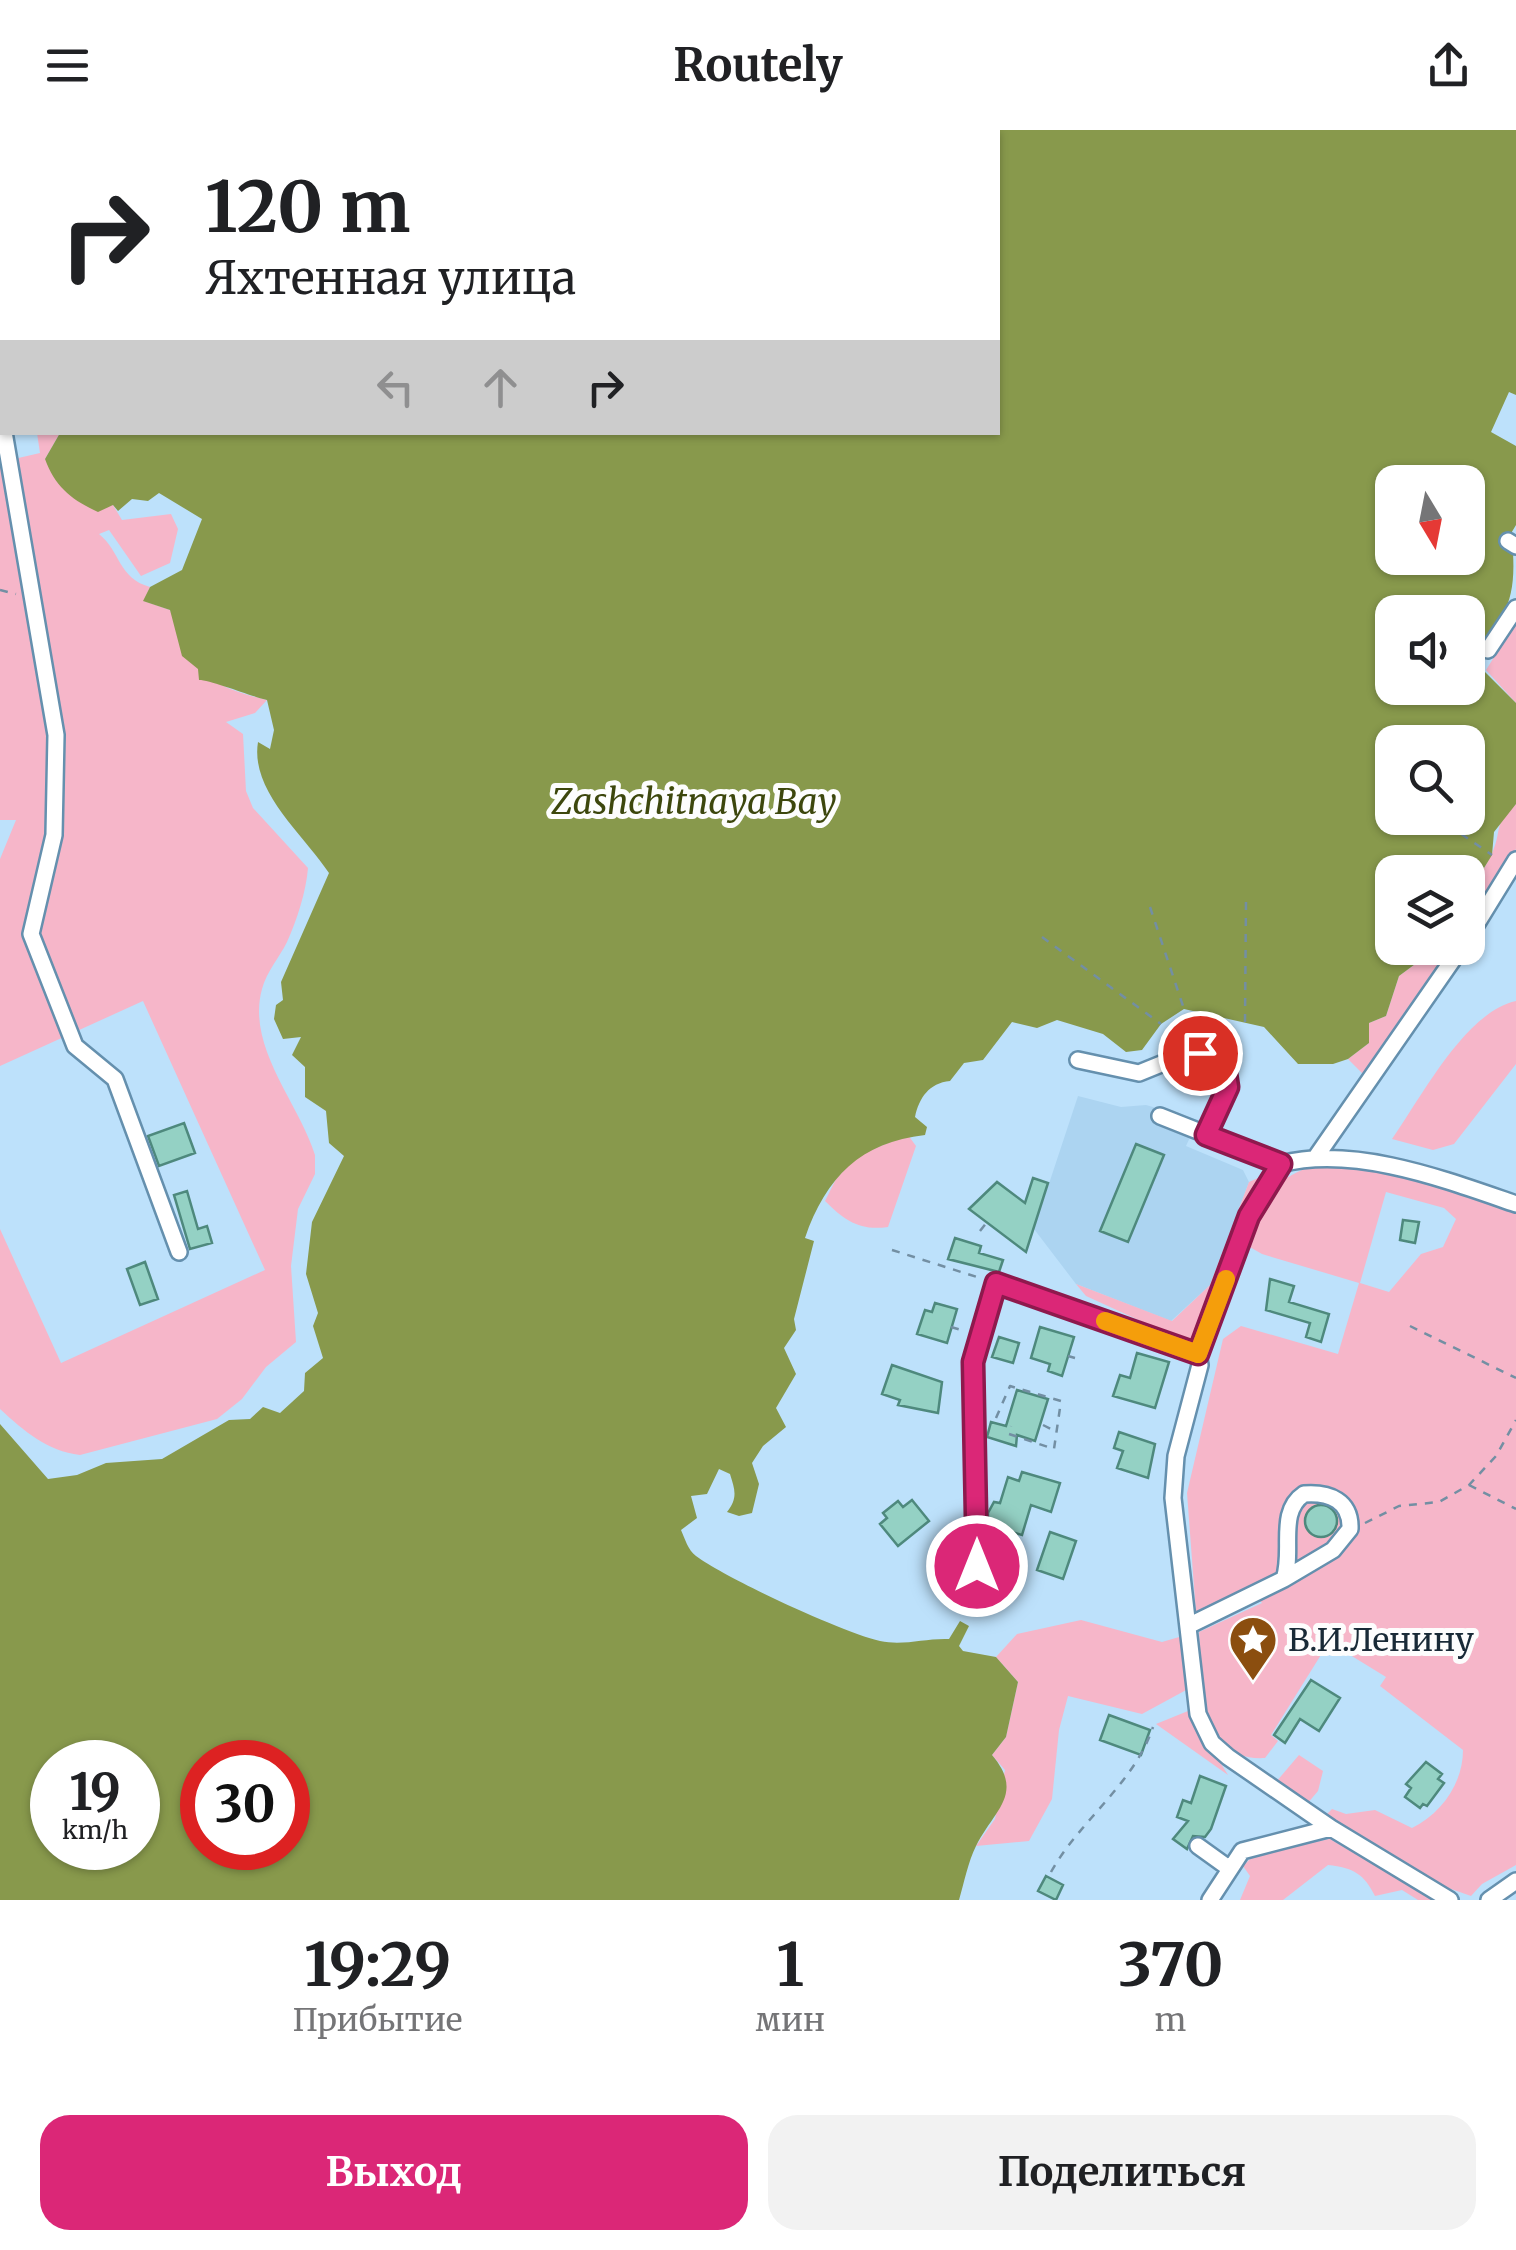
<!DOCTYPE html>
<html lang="ru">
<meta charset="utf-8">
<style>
:root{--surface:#fff;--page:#f2f2f2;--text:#202124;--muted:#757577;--accent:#db2777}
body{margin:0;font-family:Merriweather,serif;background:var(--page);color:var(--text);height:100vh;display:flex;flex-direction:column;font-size:38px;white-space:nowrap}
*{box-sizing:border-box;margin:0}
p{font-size:32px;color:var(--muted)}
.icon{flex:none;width:55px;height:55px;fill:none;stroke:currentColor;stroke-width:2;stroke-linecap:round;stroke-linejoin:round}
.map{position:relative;height:1770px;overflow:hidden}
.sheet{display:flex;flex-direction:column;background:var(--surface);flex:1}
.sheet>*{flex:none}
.banner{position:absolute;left:0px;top:0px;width:1000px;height:305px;box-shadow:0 2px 8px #0004;background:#fff;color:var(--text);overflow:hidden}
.needle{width:65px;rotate:170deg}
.buttons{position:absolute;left:1375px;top:335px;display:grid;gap:20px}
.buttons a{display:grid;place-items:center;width:110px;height:110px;border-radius:20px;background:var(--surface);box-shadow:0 2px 8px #0004;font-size:50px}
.speed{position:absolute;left:30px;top:1610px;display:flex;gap:20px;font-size:50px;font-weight:700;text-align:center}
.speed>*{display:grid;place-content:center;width:130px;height:130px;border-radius:50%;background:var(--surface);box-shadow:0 2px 8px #0004;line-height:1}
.speed small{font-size:25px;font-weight:400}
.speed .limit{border:15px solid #d22;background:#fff;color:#111}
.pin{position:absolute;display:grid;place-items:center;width:85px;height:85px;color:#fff;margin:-42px;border:5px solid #fff;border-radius:50%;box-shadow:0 2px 10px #0007}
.me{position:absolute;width:110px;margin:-55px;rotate:0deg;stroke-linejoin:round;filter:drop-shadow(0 0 8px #0008)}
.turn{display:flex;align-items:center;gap:35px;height:210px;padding:0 40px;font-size:45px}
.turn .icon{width:130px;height:130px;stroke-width:2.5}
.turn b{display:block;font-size:70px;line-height:85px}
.lanes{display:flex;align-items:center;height:95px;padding:0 40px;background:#0003;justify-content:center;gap:50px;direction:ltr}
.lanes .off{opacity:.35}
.eta{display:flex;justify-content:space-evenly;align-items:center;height:170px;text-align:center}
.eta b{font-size:60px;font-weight:700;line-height:70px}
.button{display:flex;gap:20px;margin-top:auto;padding:20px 40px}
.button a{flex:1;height:115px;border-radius:30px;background:var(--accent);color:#fff;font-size:40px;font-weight:700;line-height:115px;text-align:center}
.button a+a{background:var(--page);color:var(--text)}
header{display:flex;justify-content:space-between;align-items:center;height:130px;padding:0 40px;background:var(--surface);font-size:45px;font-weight:700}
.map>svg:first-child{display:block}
</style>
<header><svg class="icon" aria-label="menu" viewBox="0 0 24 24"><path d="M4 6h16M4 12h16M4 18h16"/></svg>Routely<svg class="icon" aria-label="share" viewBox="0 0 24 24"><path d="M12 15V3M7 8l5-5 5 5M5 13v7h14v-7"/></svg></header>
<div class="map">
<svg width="1516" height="1770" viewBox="0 0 1516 1770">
<rect width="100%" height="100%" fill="#bde1fb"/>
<path fill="#acd4f1" d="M0,0L144,2H2V261Z
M1078,966L1121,977L1146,975L1198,990L1186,1016L1243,1040L1249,1052L1210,1155L1171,1191L1076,1154L1034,1099Z"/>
<path fill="#f6b6c9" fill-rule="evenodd" d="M37,303H60L45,329L113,375L122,390L171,384L178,399L170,433L141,446L109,400L99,404C121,422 118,448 150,457L144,471L170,480C199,541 198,553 267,570L255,583L226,592L243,604L246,661L253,678L308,738C306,762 297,790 287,812C279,828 267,841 262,859C246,917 299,973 315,1025V1044L298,1079L291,1136L296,1212L266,1237L242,1269L217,1289L80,1325C47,1321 24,1301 0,1279V1099L61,1233L265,1140L143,871L0,936V729L16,690H0V332H4L50,528L14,329L40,323Z
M1516,492V573L1486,540Z
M1516,674V719L1468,790C1467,753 1479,752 1492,723C1502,702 1493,693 1516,674Z
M1425,818H1449L1363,944L1348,929L1369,913V893L1386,886L1399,846L1422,829Z
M1516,871V934L1454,1014L1433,1020L1392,1009C1421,968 1465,882 1516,871Z
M908,1005L916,1016L888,1097C860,1101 845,1091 825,1071L836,1049L858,1025Z
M1313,1036C1385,1037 1450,1055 1516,1083V1735L1482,1754L1471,1766L1437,1754L1325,1686L1332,1679L1346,1684L1375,1680L1412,1698C1442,1683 1463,1653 1463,1620L1380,1556L1386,1547L1329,1512L1271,1605L1278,1611L1265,1628C1196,1632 1202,1548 1199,1502L1262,1473L1256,1466L1196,1483L1187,1363L1223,1209L1241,1196L1338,1224L1359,1153L1262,1124L1248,1116C1264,1073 1267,1051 1313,1036ZM1386,1062L1444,1078L1456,1089L1443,1117L1421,1124L1389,1162L1360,1153Z
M1258,1048L1261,1052L1189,1213L1086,1166L1076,1154L1172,1191L1210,1155L1249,1052Z
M1081,1490L1162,1512L1186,1505L1188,1559L1142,1584L1068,1566L1059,1600L1052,1669L1029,1711L976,1716L995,1689L1005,1640L992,1625L1006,1607L1018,1552L996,1527L1017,1504Z
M1188,1581L1228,1645L1156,1594Z
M1299,1625L1323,1641L1318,1661L1307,1674L1276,1652Z
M1329,1709H1330L1435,1770H1418L1402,1760L1375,1766C1364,1744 1354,1738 1328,1735L1283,1770H1240L1250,1746L1243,1736L1253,1726Z"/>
<path fill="#88994c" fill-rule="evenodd" d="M174,0H1516V265L1509,262L1491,302L1516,316V395L1504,415L1513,423C1516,475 1502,489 1473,530L1516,573V674L1494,702L1492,725L1468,764V742H1392V818H1425L1422,829L1399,846L1386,886L1369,893V913L1348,929L1333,934H1298L1264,897L1184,879L1161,894L1142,920L1126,922L1103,904L1057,890L1037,898L1012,892L983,930L964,933L950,951C929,953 919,968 915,987L927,997L925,1005C861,1012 826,1047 805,1108L814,1111L794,1189L796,1200L784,1218L796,1244L776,1278L786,1297L763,1316L752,1333L759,1354L752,1383L739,1386L727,1382C738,1368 735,1360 730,1344L719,1339L707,1364L691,1366L697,1388L681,1400C685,1409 688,1420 696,1426C727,1449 842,1502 880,1511C904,1516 925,1508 949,1509L960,1491L969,1496L959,1516L963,1521L996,1527L1018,1552L1006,1607L992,1625C1025,1664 994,1680 976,1716C968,1732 964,1753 959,1770H0V1294L48,1349L77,1345L106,1333L162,1329L229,1290L250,1289L263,1277L280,1283L304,1261L305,1243L323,1228L313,1196L318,1183L306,1144L312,1092L344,1026L329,1013L326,981L305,967V937L292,925L301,907L283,909L274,889L276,875L283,870L281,852L329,743C303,704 250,661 258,612L270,619L274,600L267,570C250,566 211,550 199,550L198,539L182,526L170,480L143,471L150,457L182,440L202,389L159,363L148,371L132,369L118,381L113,375L98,382C72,370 55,357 45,329L60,303L998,302V2ZM1392,352H1468V428H1392ZM1392,482H1468V558H1392ZM1392,612H1468V688H1392ZM52,1632H138V1718H52ZM202,1632H288V1718H202Z"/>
<path fill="#94d1c4" stroke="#4e897d" stroke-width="2.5" d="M184,993L195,1023L159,1036L148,1006Z
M1136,1014L1164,1025L1128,1112L1100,1101Z
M1033,1048L1048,1053L1026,1122L969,1079L997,1052L1025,1073Z
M187,1061L198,1099L207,1096L212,1113L190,1119L174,1065Z
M1403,1090L1419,1092L1415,1113L1400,1110Z
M955,1108L981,1116L979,1123L1003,1130L999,1142L948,1129Z
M145,1132L158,1169L140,1175L127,1139Z
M1270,1149L1294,1156L1289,1172L1329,1184L1321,1212L1306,1207L1310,1193L1266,1180Z
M935,1173L957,1179L947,1213L917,1204L925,1180L932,1182Z
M1040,1197L1074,1207L1062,1246L1048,1241L1050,1234L1031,1228Z
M999,1207L1019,1213L1013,1233L992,1227Z
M1137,1223L1169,1232L1155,1278L1113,1266L1120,1245L1130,1248Z
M892,1235L942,1252L938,1283L898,1275L900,1270L882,1264Z
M1017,1260L1048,1269L1035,1311L1017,1305L1016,1316L987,1307L991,1292L1006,1296Z
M1119,1302L1155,1314L1148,1348L1117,1338L1123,1321L1114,1318Z
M1022,1342L1060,1353L1051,1382L1031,1375L1022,1405L1002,1399L1000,1405L988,1402V1383L994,1372L1000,1373L1008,1347L1019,1351Z
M912,1370L929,1391L898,1416L880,1394L887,1388L883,1383L898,1371L903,1377Z
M1305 1391a16 16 0 1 1 32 0a16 16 0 1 1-32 0Z
M1050,1402L1076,1411L1063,1449L1037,1440Z
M947,1418L965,1419V1447H946Z
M1311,1550L1340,1568L1319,1601L1300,1589L1285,1613L1274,1605Z
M1109,1585L1150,1600L1141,1625L1100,1610Z
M1426,1632L1442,1644L1438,1649L1444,1653L1427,1676L1423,1674L1420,1678L1405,1667L1411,1658L1406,1654Z
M1200,1646L1226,1656L1211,1699L1205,1707L1193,1706L1187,1719L1173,1709L1188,1691L1177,1687L1183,1670L1191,1673Z
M1046,1746L1063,1755L1056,1770L1038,1761Z"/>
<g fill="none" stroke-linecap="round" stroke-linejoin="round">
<g stroke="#6590ae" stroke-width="20">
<path id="minor" d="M0,276L2,291
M4,302L56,605L54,705L31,804L75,916L115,949L179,1122
M1508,411L1516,416
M1488,520L1516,478
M1468,808L1516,730
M1078,930L1139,943L1171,930L1177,915L1224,931L1228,957L1206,1005
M1160,986L1281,1034
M1316,1027L1461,818
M977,1436L973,1232L995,1153L1198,1224
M1190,1495L1284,1449C1294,1421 1277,1382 1304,1364C1330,1362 1351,1371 1350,1399L1333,1420L1284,1449
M1198,1716L1230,1739
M1210,1770L1242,1721L1331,1698
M1450,1770L1331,1698L1228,1627L1212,1613L1198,1584L1173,1368L1176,1326L1200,1235L1198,1224L1249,1086L1281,1034C1355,1015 1446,1050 1516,1074
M1489,1770L1516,1751"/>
</g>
<path stroke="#738fa3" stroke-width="2.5" stroke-dasharray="8 8" stroke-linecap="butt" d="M264,0L267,2
M0,460L16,464
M1448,695L1492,725
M1150,777L1184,879
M1042,807L1161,894
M1245,892L1246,770
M980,1101L987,1092
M892,1120L980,1148
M1410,1196L1516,1248
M951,1197L965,1201
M1068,1226L1075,1228
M996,1288L1010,1256L1061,1271L1054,1319L1009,1304L1011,1296
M1043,1295L1055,1301
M1469,1355L1516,1379
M1365,1393L1399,1376L1439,1372L1469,1355L1496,1326L1516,1290
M1051,1742C1080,1690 1134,1654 1153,1597"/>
<use href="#minor" stroke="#fff" stroke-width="15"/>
</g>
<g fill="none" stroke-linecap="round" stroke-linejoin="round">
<g stroke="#8e194d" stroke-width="25">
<path id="route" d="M977,1436L973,1232L996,1153L1198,1224L1249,1086L1281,1034L1206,1005L1228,957L1224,931L1200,923"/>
</g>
<use href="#route" stroke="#db2777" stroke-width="18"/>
<path stroke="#f59e0b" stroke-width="18" d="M1105,1191L1198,1224L1226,1149"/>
</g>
<defs>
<g id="sight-pin" transform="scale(2.5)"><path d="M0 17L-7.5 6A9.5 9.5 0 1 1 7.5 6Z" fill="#8b4e0f" stroke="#fdfdfd"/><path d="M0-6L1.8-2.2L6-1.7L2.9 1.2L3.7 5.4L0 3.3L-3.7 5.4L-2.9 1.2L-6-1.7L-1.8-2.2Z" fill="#fff"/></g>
</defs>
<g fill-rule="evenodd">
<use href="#sight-pin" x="1253" y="1510"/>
</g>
<g text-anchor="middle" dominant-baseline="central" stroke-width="10" stroke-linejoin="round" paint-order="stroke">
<g font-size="32" fill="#192a37" stroke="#fdfdfd" text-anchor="start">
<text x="1288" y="1510">В.И.Ленину</text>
</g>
<g font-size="35" font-style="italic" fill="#3d470d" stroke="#fdfdfd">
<text x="694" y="672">Zashchitnaya Bay</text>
</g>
</g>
</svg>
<div class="buttons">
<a><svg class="needle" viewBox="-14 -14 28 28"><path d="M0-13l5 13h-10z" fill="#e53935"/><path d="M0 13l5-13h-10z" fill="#757577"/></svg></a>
<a><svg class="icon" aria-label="sound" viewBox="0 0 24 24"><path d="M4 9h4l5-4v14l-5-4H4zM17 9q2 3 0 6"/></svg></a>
<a><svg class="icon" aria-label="search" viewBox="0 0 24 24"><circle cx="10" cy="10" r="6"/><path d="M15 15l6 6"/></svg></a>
<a><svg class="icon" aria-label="layers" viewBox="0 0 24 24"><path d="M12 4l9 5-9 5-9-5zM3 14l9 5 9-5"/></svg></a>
</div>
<div class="speed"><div>19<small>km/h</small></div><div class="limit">30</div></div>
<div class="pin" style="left:1200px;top:923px;background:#d93025"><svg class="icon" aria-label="arrive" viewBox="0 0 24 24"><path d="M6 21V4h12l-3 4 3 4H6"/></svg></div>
<svg class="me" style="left:977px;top:1436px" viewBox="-20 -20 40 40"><circle r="17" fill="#db2777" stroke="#fff" stroke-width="3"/><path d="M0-11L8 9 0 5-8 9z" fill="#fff"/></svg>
<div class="banner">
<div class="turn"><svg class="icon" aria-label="right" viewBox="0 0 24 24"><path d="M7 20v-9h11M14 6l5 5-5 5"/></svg><div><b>120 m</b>Яхтенная улица</div></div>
<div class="lanes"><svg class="icon off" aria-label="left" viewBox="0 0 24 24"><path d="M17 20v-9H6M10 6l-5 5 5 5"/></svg><svg class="icon off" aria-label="ahead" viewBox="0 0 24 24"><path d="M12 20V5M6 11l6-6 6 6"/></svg><svg class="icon" aria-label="right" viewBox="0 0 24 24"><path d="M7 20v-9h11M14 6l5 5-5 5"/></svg></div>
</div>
</div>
<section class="sheet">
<div class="eta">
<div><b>19:29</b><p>Прибытие</p></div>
<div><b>1</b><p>мин</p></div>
<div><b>370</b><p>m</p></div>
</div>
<div class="button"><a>Выход</a><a>Поделиться</a></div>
</section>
